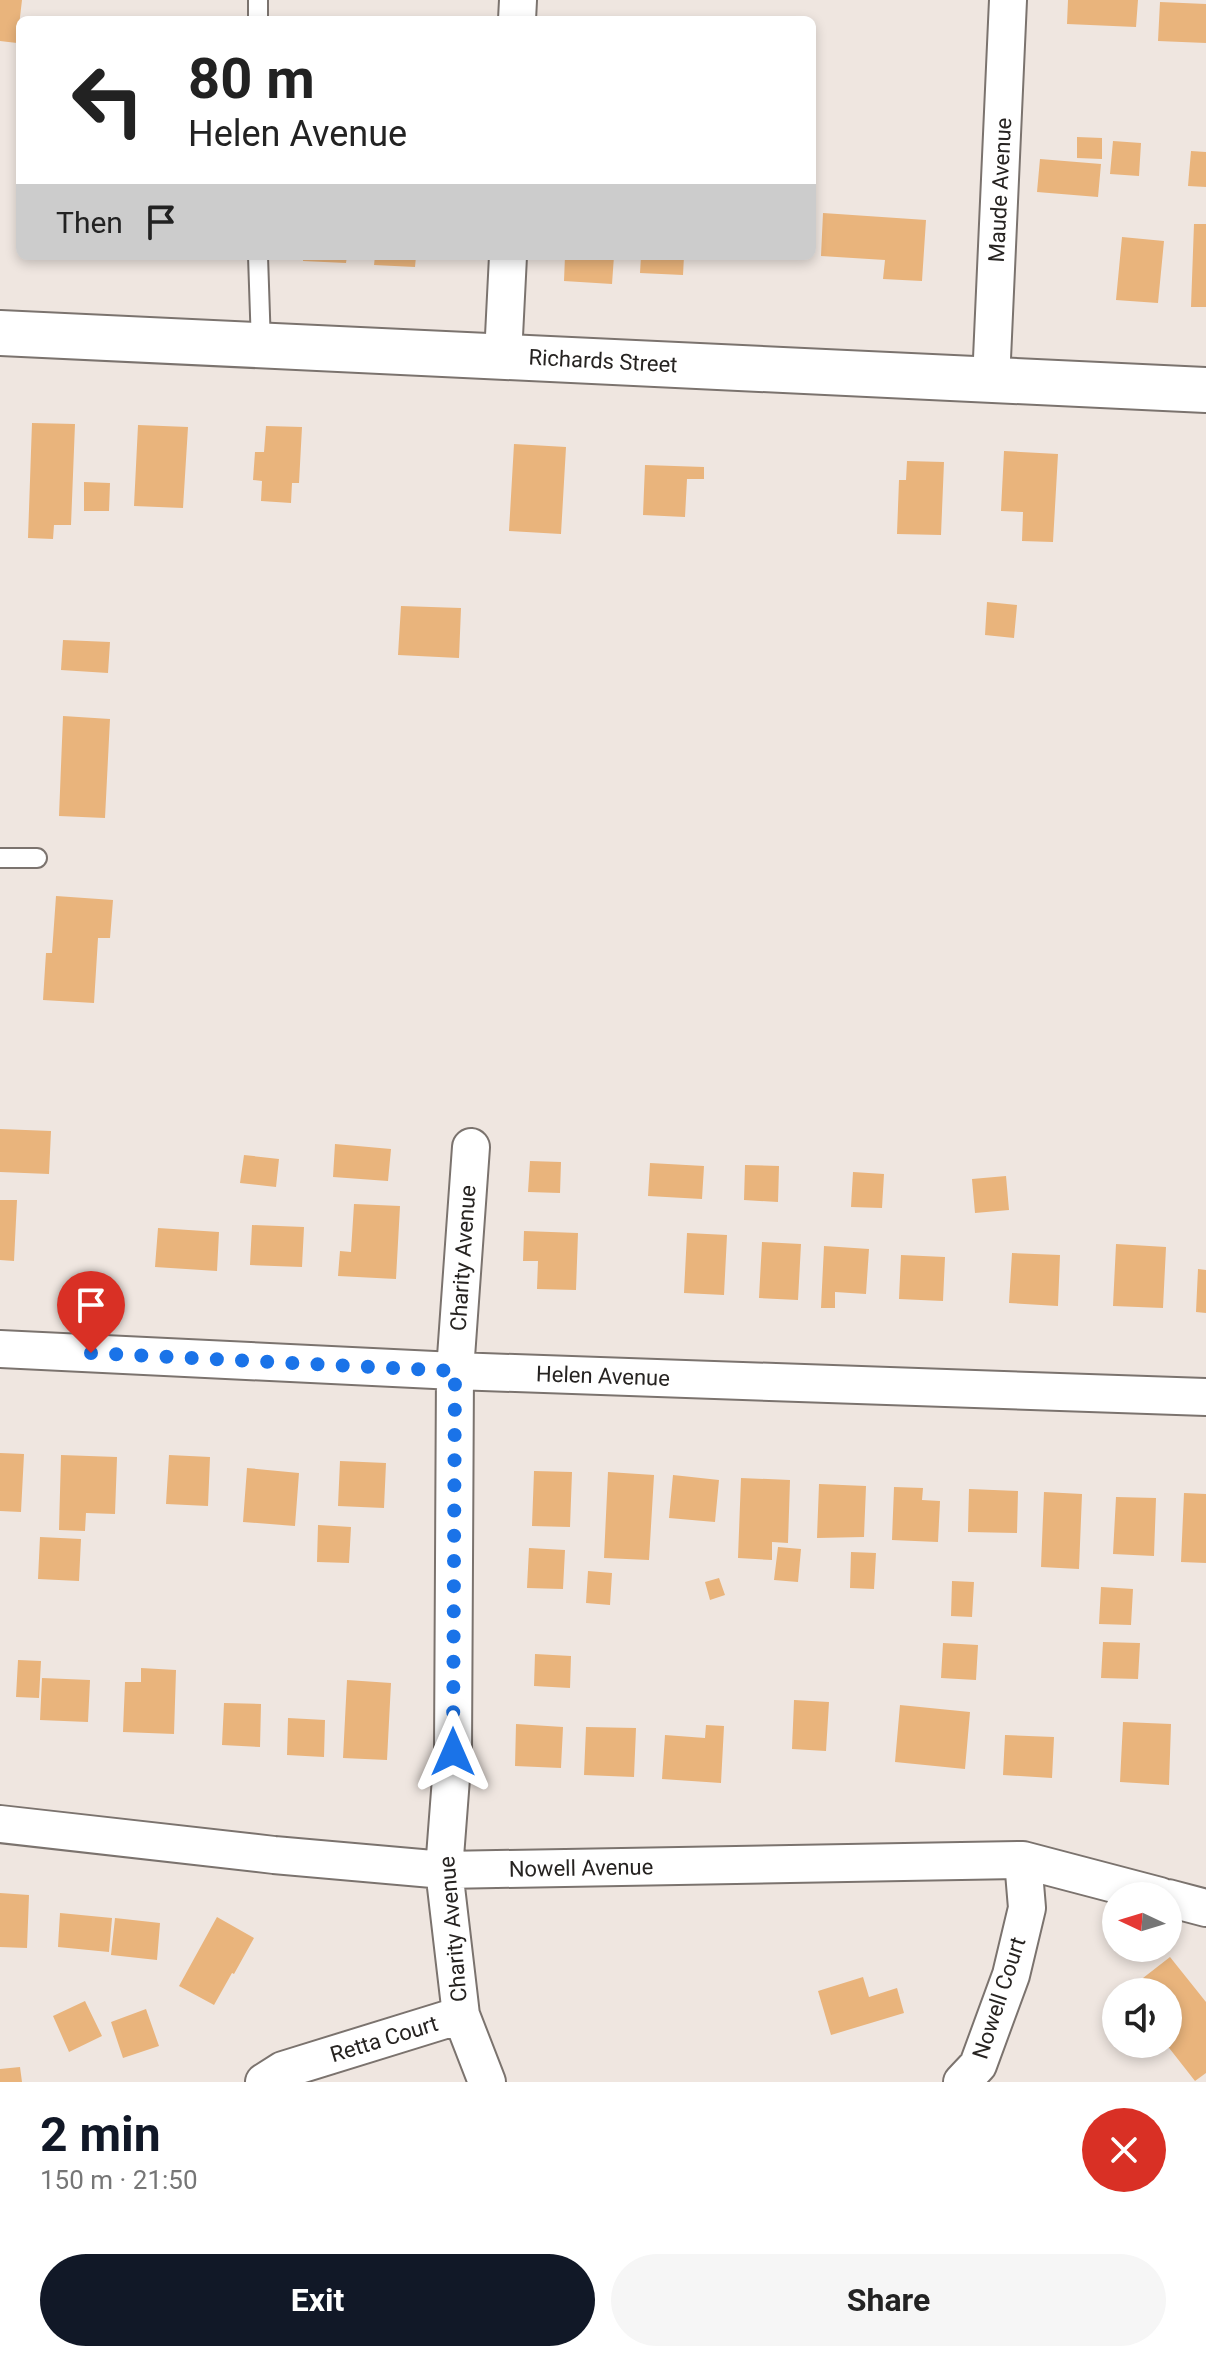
<!DOCTYPE html>
<meta charset="utf-8">
<style>
:root{--surface:#fff;--page:#f6f6f6;--text:#222;--muted:#767676;--accent:#111827}
body{margin:0;font-family:Roboto,sans-serif;background:var(--page);color:var(--text);height:100vh;display:flex;flex-direction:column;font-size:30px;white-space:nowrap}
*{box-sizing:border-box;margin:0}
p{font-size:26px;color:var(--muted)}
.icon{flex:none;width:44px;height:44px;fill:none;stroke:currentColor;stroke-width:2;stroke-linecap:round;stroke-linejoin:round}
.map{position:relative;height:2082px;overflow:hidden}
.side{display:flex;flex-direction:column;background:var(--surface);flex:1}
.side>*{flex:none}
.guide{position:absolute;left:16px;top:16px;width:800px;height:244px;border-radius:12px;box-shadow:0 4px 12px #0003;background:#fff;color:var(--text);overflow:hidden}
.needle{width:52px;rotate:274deg}
.buttons{position:absolute;left:1102px;top:1882px;display:grid;gap:16px}
.buttons a{display:grid;place-items:center;width:80px;height:80px;border-radius:50%;background:var(--surface);box-shadow:0 4px 12px #0003;font-size:40px}
.pin{position:absolute;display:grid;place-items:center;width:68px;height:68px;color:#fff;margin:-82px -34px;border-radius:50% 50% 50% 0;rotate:-45deg;box-shadow:0 0 8px #0007}
.pin .icon{rotate:45deg}
.me{position:absolute;width:88px;margin:-44px;rotate:0deg;stroke-linejoin:round;filter:drop-shadow(0 0 6px #0008)}
.turn{display:flex;align-items:center;gap:28px;height:168px;padding:0 40px;font-size:36px}
.turn .icon{width:104px;height:104px;stroke-width:2.5}
.turn b{display:block;font-size:56px;line-height:68px}
.then{display:flex;align-items:center;height:76px;padding:0 40px;background:#0003;gap:16px;font-size:30px}
.round{display:grid;place-items:center;flex:none;width:84px;height:84px;border-radius:42px;background:var(--page)}
.head{display:flex;align-items:center;justify-content:space-between;height:136px;padding:0 40px}
h1{font-size:48px;font-weight:700;line-height:60px;color:var(--accent)}
.primary-button{display:flex;gap:16px;margin-top:auto;padding:16px 40px}
.primary-button a{flex:1;height:92px;border-radius:48px;background:var(--accent);color:#fff;font-size:32px;font-weight:700;line-height:92px;text-align:center}
.primary-button a+a{background:var(--page);color:var(--text)}
.map>svg:first-child{display:block}
</style>
<div class="map">
<svg width="1206" height="2082" viewBox="0 0 1206 2082">
<rect width="100%" height="100%" fill="#efe6e0"/>
<path fill="#e9b47c" d="M0,0H22L17,43L0,41Z
M1068,0H1138L1136,27L1067,24Z
M1160,2L1206,4V43L1158,41Z
M1077,137L1102,138V159L1077,158Z
M1113,141L1141,143L1139,176L1110,174Z
M1191,151L1206,152V187L1188,186Z
M1040,159L1101,164L1098,197L1037,192Z
M823,213L926,220L922,281L883,279L885,260L821,256Z
M1194,224H1206V307H1191Z
M1122,237L1164,241L1158,303L1116,300Z
M303,256H347L346,263L303,261Z
M375,256H416L415,267L374,265Z
M565,256H614L612,284L564,281Z
M641,256H684L683,275L640,273Z
M32,423L75,424L71,525H54L53,539L28,538Z
M138,425L188,427L183,508L134,506Z
M266,426L302,427L299,483H292L291,503L261,501L262,481L253,480L255,452H264Z
M514,444L566,447L561,534L509,531Z
M1004,451L1058,454L1053,542L1022,541L1023,512L1001,511Z
M907,461L944,462L941,535L897,534L899,480H906Z
M645,465L704,467V479H687L685,517L643,515Z
M84,482L110,483L109,511H84Z
M987,602L1017,605L1014,638L985,635Z
M401,606L461,608L459,658L398,655Z
M63,640L110,642L108,673L61,670Z
M63,716L110,719L105,818L59,816Z
M56,896L113,900L110,938H98L94,1003L43,1000L46,953H52Z
M0,1129L51,1131L49,1174L0,1172Z
M335,1144L391,1149L388,1181L333,1177Z
M244,1155L279,1159L276,1187L240,1183Z
M530,1161L561,1162L560,1193L528,1192Z
M650,1163L704,1166L702,1199L648,1196Z
M745,1165L779,1166L778,1202L744,1200Z
M853,1172L884,1174L882,1208L851,1207Z
M1006,1176L1009,1210L975,1213L972,1179Z
M0,1200H17L14,1261L0,1260Z
M354,1204L400,1206L396,1279L338,1276L340,1251L351,1252Z
M252,1225L304,1227L302,1267L250,1265Z
M158,1228L219,1232L217,1271L155,1267Z
M524,1231L578,1233L576,1290L537,1289L538,1261H523Z
M687,1233L727,1235L724,1295L684,1293Z
M762,1242L801,1244L798,1300L759,1298Z
M1116,1244L1166,1247L1163,1308L1113,1306Z
M824,1246L869,1249L866,1294L835,1292V1308H821Z
M1012,1253L1060,1255L1058,1306L1009,1303Z
M901,1255L945,1257L943,1301L899,1299Z
M1198,1269L1206,1270V1313L1196,1312Z
M0,1453L24,1454L21,1512L0,1511Z
M61,1455L117,1457L115,1514L86,1513L85,1531L59,1530Z
M169,1455L210,1457L208,1506L166,1504Z
M340,1461L386,1463L384,1508L338,1506Z
M247,1468L299,1473L295,1526L243,1522Z
M534,1471L572,1472L570,1527L532,1526Z
M608,1472L654,1475L649,1560L604,1558Z
M673,1475L719,1480L715,1522L669,1518Z
M741,1478L790,1480L788,1543L772,1542V1560L738,1558Z
M819,1484L866,1486L864,1537L817,1538Z
M894,1487L923,1488L922,1500L940,1501L938,1542L892,1540Z
M969,1489L1018,1491L1017,1533L968,1532Z
M1044,1492L1082,1494L1079,1569L1041,1567Z
M1184,1493L1206,1494V1563L1181,1562Z
M1116,1497L1156,1498L1154,1556L1113,1554Z
M318,1525L351,1527L349,1563L317,1562Z
M40,1537L81,1539L79,1581L38,1579Z
M778,1547L801,1549L798,1582L774,1580Z
M529,1548L565,1550L563,1589L527,1588Z
M851,1552L876,1553L874,1589L850,1588Z
M588,1571L612,1573L610,1605L586,1603Z
M719,1578L725,1595L710,1600L705,1582Z
M952,1581L974,1582L972,1617L951,1616Z
M1101,1587L1133,1589L1131,1625L1099,1624Z
M1103,1642L1140,1643L1138,1679L1101,1678Z
M943,1643L978,1645L976,1680L941,1678Z
M535,1654L571,1656L570,1688L534,1686Z
M18,1660L41,1661L39,1698L16,1697Z
M141,1668L176,1670L174,1734L123,1732L125,1682H141Z
M42,1678L90,1680L88,1722L40,1720Z
M347,1680L391,1683L387,1760L343,1758Z
M794,1700L829,1702L826,1751L792,1749Z
M224,1703L261,1704L260,1747L222,1745Z
M900,1705L970,1712L965,1769L895,1762Z
M288,1718L325,1720L324,1757L287,1755Z
M1123,1722L1171,1724L1169,1785L1120,1782Z
M516,1724L563,1727L561,1768L515,1766Z
M706,1725L724,1726L721,1783L662,1779L665,1735L705,1738Z
M586,1727L636,1728L634,1777L584,1775Z
M1005,1735L1054,1737L1052,1778L1003,1775Z
M0,1893L29,1895L27,1948L0,1947Z
M60,1913L112,1918L109,1952L58,1947Z
M217,1917L254,1938L234,1974L232,1973L214,2005L179,1986Z
M115,1918L160,1923L157,1960L111,1955Z
M1170,1957L1206,2002V2073L1195,2081L1166,2044H1168V1992H1125Z
M863,1977L869,1997L897,1988L904,2013L831,2035L818,1991Z
M85,2001L102,2036L69,2052L53,2016Z
M146,2009L159,2046L123,2058L111,2022Z
M20,2067L22,2082H0V2069Z"/>
<g fill="none" stroke-linecap="round" stroke-linejoin="round">
<g stroke="#7b736e" stroke-width="22">
<path id="service" d="M258,0V20
M258,256L261,345
M0,858H37"/>
</g>
<g stroke="#7b736e" stroke-width="40">
<path id="minor" d="M517,20L518,0
M503,356L508,256
M991,381L1008,0
M471,1147L455,1371L453,1752L444,1870L461,2015L487,2082
M0,1349L455,1371L1206,1397
M0,1824L274,1855L444,1870L1023,1860L1160,1896
M1168,1898L1206,1908
M264,2082L283,2070L461,2015
M962,2082L978,2065L1011,1975L1027,1908L1023,1860"/>
</g>
<g stroke="#7b736e" stroke-width="48">
<path id="tertiary" d="M0,333L1206,390"/>
</g>
<use href="#service" stroke="#fff" stroke-width="18"/>
<use href="#minor" stroke="#fff" stroke-width="36"/>
<use href="#tertiary" stroke="#fff" stroke-width="44"/>
</g>
<g fill="none" stroke-linecap="round" stroke-linejoin="round">
<path stroke="#1a73e8" stroke-width="14" stroke-dasharray="0 25.2" d="M91,1353L455,1371L453,1752"/>
</g>
<g text-anchor="middle" dominant-baseline="central" stroke-width="7" stroke-linejoin="round" paint-order="stroke">
<g font-size="22" fill="#262321" stroke="#fff">
<text transform="translate(1000 190) rotate(-87)">Maude Avenue</text>
<text transform="translate(603 361) rotate(3)">Richards Street</text>
<text transform="translate(463 1258) rotate(-86)">Charity Avenue</text>
<text transform="translate(603 1376) rotate(2)">Helen Avenue</text>
<text transform="translate(581 1868) rotate(-1)">Nowell Avenue</text>
<text transform="translate(453 1929) rotate(-95)">Charity Avenue</text>
<text transform="translate(999 1998) rotate(-72)">Nowell Court</text>
<text transform="translate(384 2039) rotate(-17)">Retta Court</text>
</g>
</g>
</svg>
<div class="buttons">
<a><svg class="needle" viewBox="-14 -14 28 28"><path d="M0-13l5 13h-10z" fill="#e53935"/><path d="M0 13l5-13h-10z" fill="#767676"/></svg></a>
<a><svg class="icon" aria-label="sound" viewBox="0 0 24 24"><path d="M4 9h4l5-4v14l-5-4H4zM17 9q2 3 0 6"/></svg></a>
</div>
<div class="pin" style="left:91px;top:1353px;background:#d93025"><svg class="icon" aria-label="arrive" viewBox="0 0 24 24"><path d="M6 21V4h12l-3 4 3 4H6"/></svg></div>
<svg class="me" style="left:453px;top:1752px" viewBox="-20 -20 40 40"><path d="M0-17L14 15 0 8-14 15z" fill="#1a73e8" stroke="#fff" stroke-width="4"/></svg>
<div class="guide">
<div class="turn"><svg class="icon" aria-label="left" viewBox="0 0 24 24"><path d="M17 20v-9H6M10 6l-5 5 5 5"/></svg><div><b>80 m</b>Helen Avenue</div></div>
<div class="then">Then<svg class="icon" aria-label="arrive" viewBox="0 0 24 24"><path d="M6 21V4h12l-3 4 3 4H6"/></svg></div>
</div>
</div>
<section class="side">
<div class="head"><div><h1>2 min</h1><p>150 m · 21:50</p></div><a class="round" style="background:#d93025;color:#fff"><svg class="icon" aria-label="close" viewBox="0 0 24 24"><path d="M6 6l12 12M18 6L6 18"/></svg></a></div>
<div class="primary-button"><a>Exit</a><a>Share</a></div>
</section>
